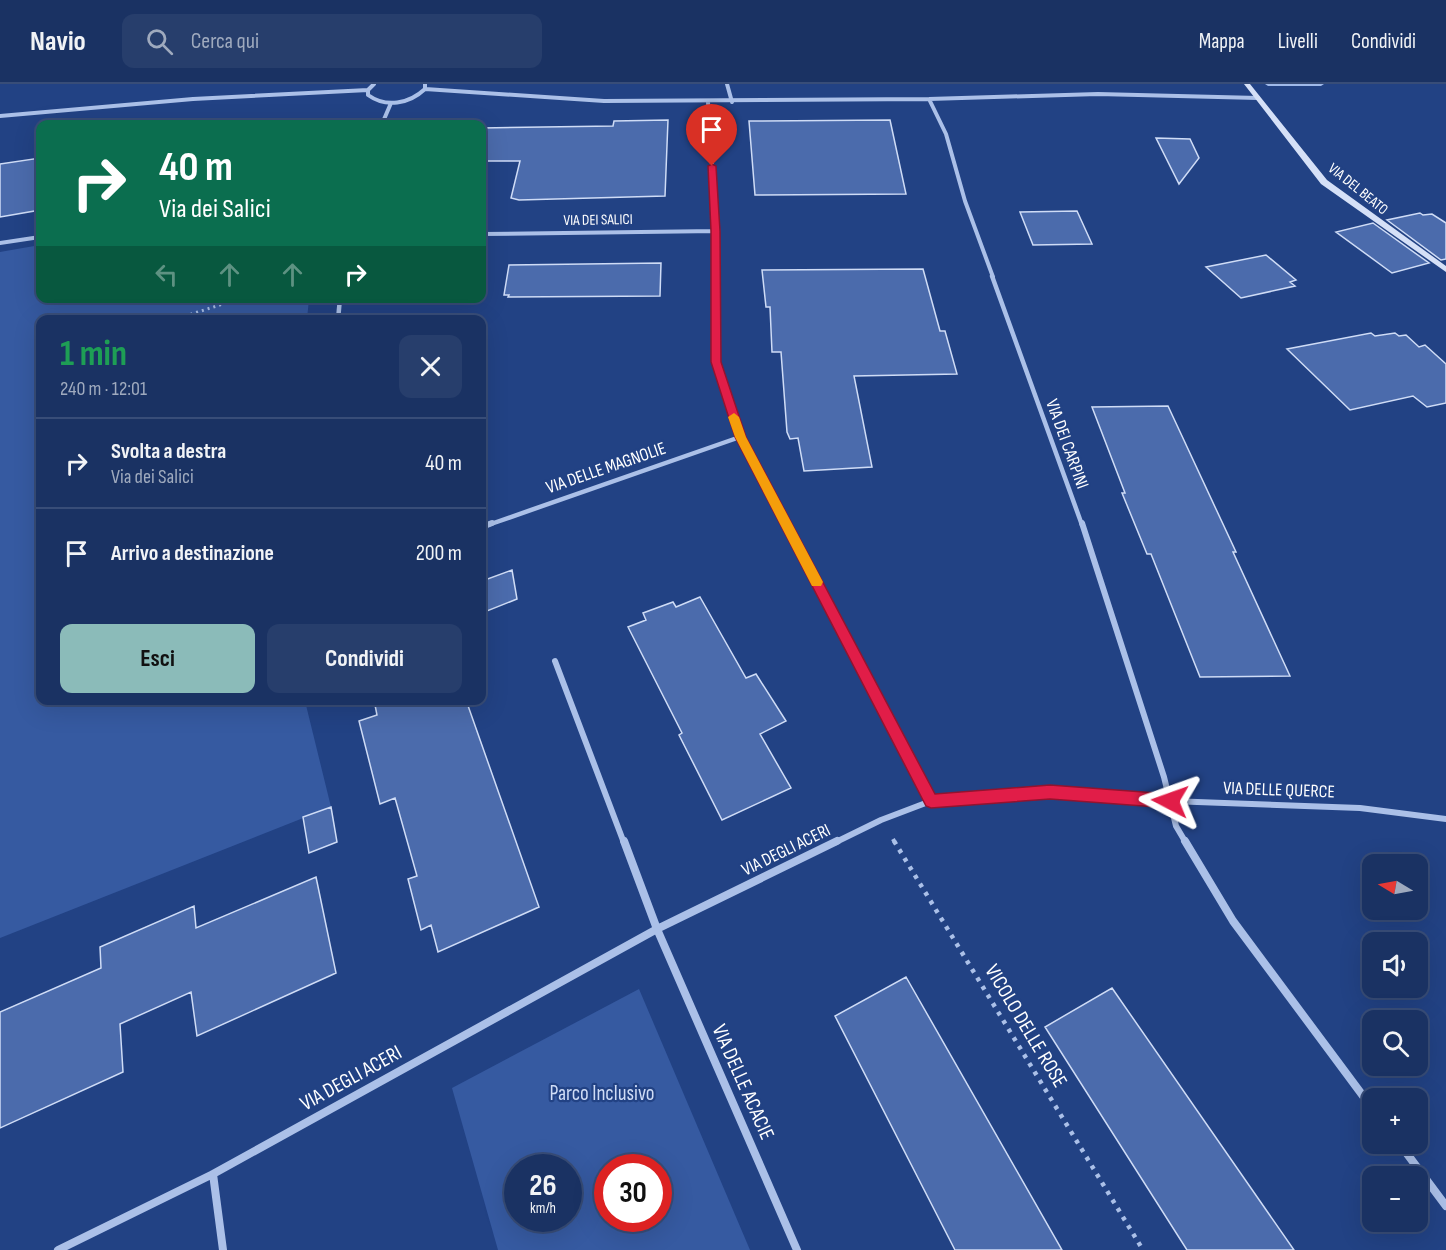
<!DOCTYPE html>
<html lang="it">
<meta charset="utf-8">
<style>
:root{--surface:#1a3263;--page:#273e6c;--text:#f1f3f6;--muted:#9faabe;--line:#384d78;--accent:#8bbbb9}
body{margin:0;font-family:"Sofia Sans Condensed",sans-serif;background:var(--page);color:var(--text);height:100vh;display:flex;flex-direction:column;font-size:22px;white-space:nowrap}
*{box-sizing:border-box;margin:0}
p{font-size:20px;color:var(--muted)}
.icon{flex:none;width:33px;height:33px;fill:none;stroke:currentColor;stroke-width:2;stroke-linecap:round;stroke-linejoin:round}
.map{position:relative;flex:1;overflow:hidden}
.drawer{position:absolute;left:36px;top:231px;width:450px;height:390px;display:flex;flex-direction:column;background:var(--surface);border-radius:12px;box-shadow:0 6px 24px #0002,0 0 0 2px var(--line)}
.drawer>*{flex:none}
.top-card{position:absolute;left:36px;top:36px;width:450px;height:183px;border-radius:12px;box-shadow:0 6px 24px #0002,0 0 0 2px var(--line);background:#0b6e4f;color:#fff;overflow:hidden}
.needle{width:39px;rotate:280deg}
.tools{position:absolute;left:1362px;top:770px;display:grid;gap:12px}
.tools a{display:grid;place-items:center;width:66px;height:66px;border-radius:12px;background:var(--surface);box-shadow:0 6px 24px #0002,0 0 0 2px var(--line);font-size:30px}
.speed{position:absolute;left:504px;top:1070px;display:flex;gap:12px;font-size:30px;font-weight:700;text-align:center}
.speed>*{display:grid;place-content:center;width:78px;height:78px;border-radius:50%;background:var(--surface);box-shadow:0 6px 24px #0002,0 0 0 2px var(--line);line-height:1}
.speed small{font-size:15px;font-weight:400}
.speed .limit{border:9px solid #d22;background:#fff;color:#111}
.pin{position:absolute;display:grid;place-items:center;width:51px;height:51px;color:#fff;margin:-62px -26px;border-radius:50% 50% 50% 0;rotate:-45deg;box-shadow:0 0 6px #0007}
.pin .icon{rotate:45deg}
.me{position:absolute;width:66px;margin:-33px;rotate:274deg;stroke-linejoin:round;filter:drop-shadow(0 0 4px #0008)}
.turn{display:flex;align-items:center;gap:21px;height:126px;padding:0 24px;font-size:27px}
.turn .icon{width:78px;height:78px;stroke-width:2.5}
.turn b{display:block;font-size:42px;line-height:51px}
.lanes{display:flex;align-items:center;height:57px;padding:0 24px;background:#0003;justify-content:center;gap:30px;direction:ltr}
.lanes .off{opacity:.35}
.round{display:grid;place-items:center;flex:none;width:63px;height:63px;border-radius:12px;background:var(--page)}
.overview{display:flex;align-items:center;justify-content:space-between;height:102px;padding:0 24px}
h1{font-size:36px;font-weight:700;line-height:45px;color:#1e9e55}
.action{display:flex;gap:12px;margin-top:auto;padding:12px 24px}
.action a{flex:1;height:69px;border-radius:12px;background:var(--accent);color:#111;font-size:24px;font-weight:700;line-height:69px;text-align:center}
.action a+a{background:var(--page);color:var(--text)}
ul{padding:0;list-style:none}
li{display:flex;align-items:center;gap:18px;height:90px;padding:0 24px;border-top:2px solid var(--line)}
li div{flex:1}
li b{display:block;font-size:22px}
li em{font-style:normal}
header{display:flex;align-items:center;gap:36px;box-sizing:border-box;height:84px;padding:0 30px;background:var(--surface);border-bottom:2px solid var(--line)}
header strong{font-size:28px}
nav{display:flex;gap:33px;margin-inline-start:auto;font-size:21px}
.search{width:420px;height:54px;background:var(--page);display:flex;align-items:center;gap:15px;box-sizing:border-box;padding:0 21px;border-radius:12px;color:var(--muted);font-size:22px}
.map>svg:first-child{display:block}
</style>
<header>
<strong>Navio</strong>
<div class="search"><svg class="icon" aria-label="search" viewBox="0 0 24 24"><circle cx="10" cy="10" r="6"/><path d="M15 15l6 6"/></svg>Cerca qui</div>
<nav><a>Mappa</a><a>Livelli</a><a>Condividi</a></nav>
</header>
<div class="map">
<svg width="1446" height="1166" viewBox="0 0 1446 1166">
<rect width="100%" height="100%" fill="#224284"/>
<path fill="#365aa1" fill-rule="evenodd" d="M40,161V214L309,215L307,235L40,236V616L305,617L331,723L0,854V168Z
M639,905L750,1166H498L452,1004ZM518,1083H568V1134H518ZM608,1083H658V1134H608Z"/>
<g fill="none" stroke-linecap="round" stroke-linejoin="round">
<path fill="#9fb9ea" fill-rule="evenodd" d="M1265,0H1324L1321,2H1268Z"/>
</g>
<path fill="#4b6bac" stroke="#cfdcf6" stroke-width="1.5" d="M668,36L665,112L519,116L511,114L520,77H482V44L613,42L614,37Z
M890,36L906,110L755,111L749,37Z
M1156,54L1190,55L1199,74L1179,100Z
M40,74V126L0,133V80Z
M1077,127L1092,160L1033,161L1020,128Z
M1420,129L1423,131L1432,130L1446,139V175L1441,176L1387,136Z
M1373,139L1429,179L1392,189L1336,148Z
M1266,171L1296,196L1290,198L1295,202L1241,214L1206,183Z
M661,179L660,212L508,213L509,211H504L509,181Z
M923,185L940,247H945L957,290L854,292L872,383L804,387L798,354L790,355L787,348L781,268H772L770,223H766L762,186Z
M1371,249L1375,252L1395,249L1399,252L1406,251L1419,263L1425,261L1446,280V319L1427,323L1413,312L1350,326L1287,265Z
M1168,322L1236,468H1233L1290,592L1200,593L1151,470H1147L1122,409H1125L1092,323Z
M512,486L517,515L482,529V497Z
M700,513L746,594L756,590L786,637L760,650L791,704L722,736L679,651L682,649L628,543L646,536L643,529L673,518L676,523Z
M374,616H466L539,823L438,868L431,841L421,846L408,795L417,792L395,714L380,720L359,637L377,631Z
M331,723L337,758L309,769L303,733Z
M316,793L336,889L197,952L191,908L120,940L123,988L0,1044V928L101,884L100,863L194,822L196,844Z
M906,893L1062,1166H955L835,932Z
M1112,904L1294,1166H1187L1045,943Z"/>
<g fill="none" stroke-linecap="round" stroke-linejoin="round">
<path stroke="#abc0e8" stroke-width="3" stroke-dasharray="2 4" stroke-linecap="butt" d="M172,236L182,233
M183,236L182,233L242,214"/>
<path stroke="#abc0e8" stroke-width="4" stroke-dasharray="3 4.5" stroke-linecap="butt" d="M893,755L895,759"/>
<path stroke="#abc0e8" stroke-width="4.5" stroke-dasharray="4 6" stroke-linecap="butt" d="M894,757L1143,1166"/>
<path stroke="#abc0e8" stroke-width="4" d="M374,0L368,6V11C386,24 409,20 425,5V0
M727,0L732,18
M425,5L604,17L929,15L1098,10L1258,14
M929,15L946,50L965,117L993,193
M708,18L716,147V193
M0,32L193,15L368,6
M382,40L391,19
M482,150L716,147
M0,159L40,153"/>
<path stroke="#abc0e8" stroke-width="4.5" d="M716,192V278L740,353L786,441
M992,192L1082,441
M338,236L340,214
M488,441L740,353"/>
<path stroke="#abc0e8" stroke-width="6" d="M785,439L931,717
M1082,439L1164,693L1176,742L1186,759
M482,443L492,439
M555,577L624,759
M834,759L881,736L931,717L1050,708L1170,717L1360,724L1446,735"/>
<path stroke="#abc0e8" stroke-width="8" d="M624,757L657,845L797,1166
M1185,757L1233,837L1372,1024
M1399,1059L1446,1122
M213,1090L223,1166
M58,1166L213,1090L657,845L837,757"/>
<path fill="#d5e0f7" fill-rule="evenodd" d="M1244,0H1250L1327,96L1446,182V188L1321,100Z"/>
</g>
<path fill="#e11d48" stroke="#92132f" stroke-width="1.5" d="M712,80L716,82L720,147L721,278L746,353L935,710L1050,701L1170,710L1175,712L1177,717L1175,722L1170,724L1050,715L931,724L926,722L735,353L711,278V147L708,82Z"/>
<path fill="#f59e0b" d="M734,329L739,333L746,353L823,498L821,502H812L735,353L728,333Z"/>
<g text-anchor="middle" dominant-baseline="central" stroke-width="4.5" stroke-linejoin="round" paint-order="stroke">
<g font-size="15" fill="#fff" stroke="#224284">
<text transform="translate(1358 105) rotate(39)">VIA DEL BEATO</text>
<text transform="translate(598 136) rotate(-1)">VIA DEI SALICI</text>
</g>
<g font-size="18" fill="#fff" stroke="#224284">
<text transform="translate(1067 360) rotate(70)">VIA DEI CARPINI</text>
<text transform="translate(606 384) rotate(-19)">VIA DELLE MAGNOLIE</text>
<text transform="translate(1279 706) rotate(2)">VIA DELLE QUERCE</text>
<text transform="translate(786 766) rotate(-26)">VIA DEGLI ACERI</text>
</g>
<g font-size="21" fill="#fff" stroke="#224284">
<text transform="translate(1026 942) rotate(59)">VICOLO DELLE ROSE</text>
<text transform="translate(351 994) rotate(-29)">VIA DEGLI ACERI</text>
<text transform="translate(743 998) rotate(66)">VIA DELLE ACACIE</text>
</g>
<g font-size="21" fill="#cfdcf6" stroke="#224284">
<text x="602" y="1009">Parco Inclusivo</text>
</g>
</g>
</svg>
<div class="tools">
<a><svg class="needle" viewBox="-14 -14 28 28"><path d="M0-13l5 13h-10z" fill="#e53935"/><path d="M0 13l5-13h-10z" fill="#9faabe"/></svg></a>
<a><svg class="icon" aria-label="sound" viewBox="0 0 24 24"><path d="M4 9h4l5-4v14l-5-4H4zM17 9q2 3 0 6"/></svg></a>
<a><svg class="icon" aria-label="search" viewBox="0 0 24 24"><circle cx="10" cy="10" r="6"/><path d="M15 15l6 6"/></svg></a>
<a>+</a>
<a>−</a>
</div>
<div class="speed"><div>26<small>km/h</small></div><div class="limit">30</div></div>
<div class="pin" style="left:712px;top:82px;background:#d93025"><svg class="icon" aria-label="arrive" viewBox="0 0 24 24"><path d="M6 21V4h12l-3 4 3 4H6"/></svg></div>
<svg class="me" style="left:1170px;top:717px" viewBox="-20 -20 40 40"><path d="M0-17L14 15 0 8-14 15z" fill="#e11d48" stroke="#fff" stroke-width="4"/></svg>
<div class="top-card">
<div class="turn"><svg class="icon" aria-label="right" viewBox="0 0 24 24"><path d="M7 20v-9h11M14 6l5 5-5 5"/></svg><div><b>40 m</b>Via dei Salici</div></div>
<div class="lanes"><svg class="icon off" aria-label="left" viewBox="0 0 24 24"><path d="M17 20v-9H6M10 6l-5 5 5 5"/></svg><svg class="icon off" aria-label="ahead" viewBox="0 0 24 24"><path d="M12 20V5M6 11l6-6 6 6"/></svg><svg class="icon off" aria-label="ahead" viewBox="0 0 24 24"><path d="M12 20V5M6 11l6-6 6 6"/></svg><svg class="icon" aria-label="right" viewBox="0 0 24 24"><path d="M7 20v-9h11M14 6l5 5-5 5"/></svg></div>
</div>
<section class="drawer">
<div class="overview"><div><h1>1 min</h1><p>240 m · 12:01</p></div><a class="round"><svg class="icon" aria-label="close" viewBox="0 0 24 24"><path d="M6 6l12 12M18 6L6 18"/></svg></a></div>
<ul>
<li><svg class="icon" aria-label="right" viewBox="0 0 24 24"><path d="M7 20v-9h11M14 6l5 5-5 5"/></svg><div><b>Svolta a destra</b><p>Via dei Salici</p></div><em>40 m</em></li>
<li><svg class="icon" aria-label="arrive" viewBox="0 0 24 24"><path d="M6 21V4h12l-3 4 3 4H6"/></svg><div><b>Arrivo a destinazione</b></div><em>200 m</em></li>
</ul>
<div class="action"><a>Esci</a><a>Condividi</a></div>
</section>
</div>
